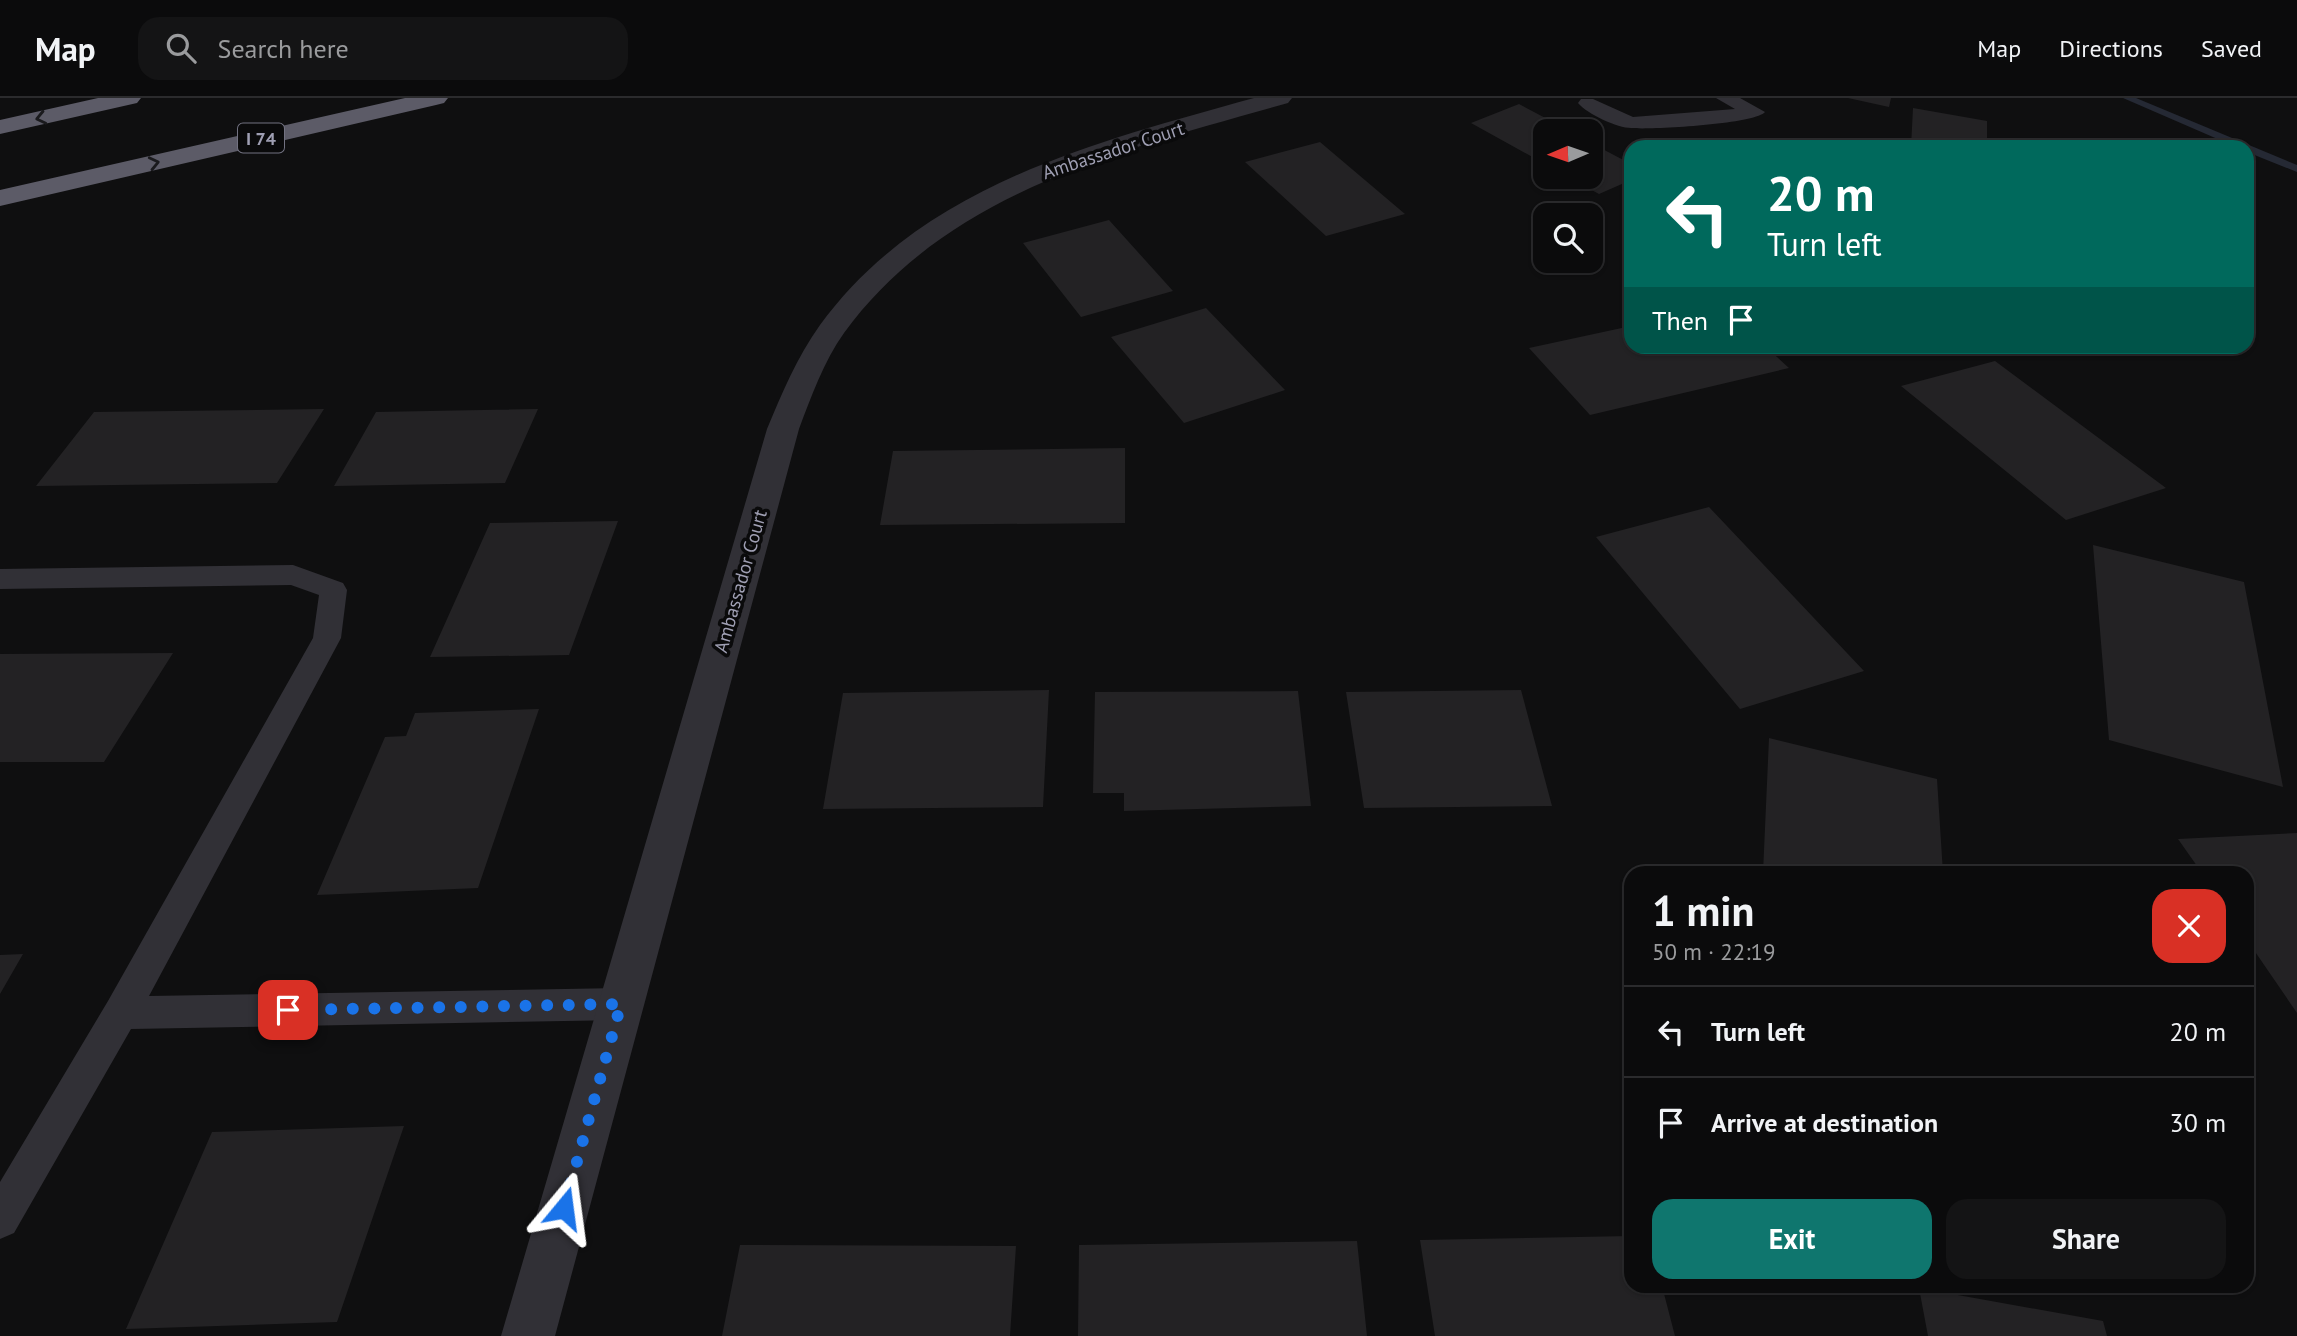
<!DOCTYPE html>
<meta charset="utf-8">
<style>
:root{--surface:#0b0b0c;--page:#141415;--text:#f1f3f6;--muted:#9a9b9d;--line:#2b2b2d;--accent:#0f766e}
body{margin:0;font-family:"PT Sans",sans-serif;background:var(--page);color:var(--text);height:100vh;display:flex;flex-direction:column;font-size:26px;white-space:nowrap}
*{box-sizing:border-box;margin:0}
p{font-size:23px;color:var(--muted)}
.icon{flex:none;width:38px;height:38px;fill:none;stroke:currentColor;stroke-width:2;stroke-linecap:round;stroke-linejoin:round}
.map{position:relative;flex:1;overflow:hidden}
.drawer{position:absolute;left:1624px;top:768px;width:630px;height:427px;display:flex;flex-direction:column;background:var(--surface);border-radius:21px;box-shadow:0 2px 5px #0004,0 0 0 2px var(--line)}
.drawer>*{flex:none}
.top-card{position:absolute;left:1624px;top:42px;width:630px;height:214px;border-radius:21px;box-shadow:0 2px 5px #0004,0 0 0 2px var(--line);background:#00695c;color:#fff;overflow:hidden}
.needle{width:46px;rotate:268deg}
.controls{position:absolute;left:1533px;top:21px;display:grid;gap:14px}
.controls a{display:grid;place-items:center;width:70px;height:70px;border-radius:14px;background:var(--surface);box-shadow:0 2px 5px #0004,0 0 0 2px var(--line);font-size:35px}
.pin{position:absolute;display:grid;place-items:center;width:60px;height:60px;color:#fff;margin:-30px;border-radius:14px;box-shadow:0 4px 10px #0006}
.me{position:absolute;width:77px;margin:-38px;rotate:16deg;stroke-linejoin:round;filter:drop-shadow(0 0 5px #0008)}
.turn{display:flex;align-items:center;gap:24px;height:147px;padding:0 28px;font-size:32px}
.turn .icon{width:91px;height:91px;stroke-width:2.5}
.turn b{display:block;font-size:49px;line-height:60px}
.then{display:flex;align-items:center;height:66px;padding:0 28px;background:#0003;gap:14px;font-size:26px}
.round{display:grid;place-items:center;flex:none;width:74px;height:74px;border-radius:21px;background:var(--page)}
.summary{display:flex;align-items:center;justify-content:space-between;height:119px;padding:0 28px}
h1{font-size:42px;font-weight:600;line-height:52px}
.primary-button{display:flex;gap:14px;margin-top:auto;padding:14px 28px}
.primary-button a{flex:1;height:80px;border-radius:21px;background:var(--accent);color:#fff;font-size:28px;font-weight:600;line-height:80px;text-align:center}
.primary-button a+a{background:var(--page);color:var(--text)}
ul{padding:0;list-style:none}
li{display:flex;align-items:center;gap:21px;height:91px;padding:0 28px;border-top:2px solid var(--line)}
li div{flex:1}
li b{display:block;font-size:26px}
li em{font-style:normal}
header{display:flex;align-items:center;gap:42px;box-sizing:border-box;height:98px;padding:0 35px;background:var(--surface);border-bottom:2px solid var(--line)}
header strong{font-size:33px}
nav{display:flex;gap:38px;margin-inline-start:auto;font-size:24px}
.search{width:490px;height:63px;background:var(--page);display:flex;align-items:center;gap:18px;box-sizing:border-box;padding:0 24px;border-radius:21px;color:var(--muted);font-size:26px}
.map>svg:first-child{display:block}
</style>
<header>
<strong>Map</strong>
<div class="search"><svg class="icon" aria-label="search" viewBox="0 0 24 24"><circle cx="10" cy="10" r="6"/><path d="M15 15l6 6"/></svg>Search here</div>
<nav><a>Map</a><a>Directions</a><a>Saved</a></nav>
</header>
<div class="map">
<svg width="2297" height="1238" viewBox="0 0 2297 1238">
<rect width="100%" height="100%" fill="#0f0f10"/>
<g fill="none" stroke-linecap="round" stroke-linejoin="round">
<path fill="#252934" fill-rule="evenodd" d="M2123,0H2136L2297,67V74L2247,54V49H2236Z"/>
</g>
<path fill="#232224" d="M1848,0H1891L1889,9Z
M1519,6L1570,33H1545V66L1471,25Z
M1913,10L1987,23V49H1911Z
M1320,44L1405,116L1326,138L1245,64Z
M1591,45L1631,66V82L1599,96L1568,79H1591Z
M1109,122L1173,193L1081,219L1023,145Z
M1206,210L1285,292L1184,325L1111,239Z
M1631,228V248H1765L1789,270L1590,317L1529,250Z
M1995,263L2166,390L2066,422L1901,288Z
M324,311L277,385L36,388L94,314Z
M538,311L505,385L334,388L376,314Z
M1125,350V425L880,427L893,353Z
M1709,409L1864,573L1740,611L1596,439Z
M618,423L569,557L430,559L490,425Z
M2093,447L2244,484L2283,689L2109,642Z
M173,555L104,664H0V556Z
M1049,592L1043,709L823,711L843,595Z
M1521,592L1552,708L1364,710L1346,594Z
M1298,593L1311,708L1124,713V695H1093L1095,594Z
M539,611L478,790L317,797L385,639L406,638L415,615Z
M1769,640L1937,681L1943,775H1763Z
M2297,735V915L2247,842V775H2202L2178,741Z
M23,856L0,896V857Z
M404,1028L337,1224L126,1231L212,1034Z
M1631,1138V1188H1662L1675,1238H1435L1420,1142Z
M1357,1143L1367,1238H1078L1079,1147Z
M740,1147L1016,1148L1010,1238H722Z
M1919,1190L2103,1223L2107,1238H1928Z"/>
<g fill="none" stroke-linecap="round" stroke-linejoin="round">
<path fill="#313036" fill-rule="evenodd" d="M1716,0H1740L1765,14C1755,26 1651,32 1631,30C1618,30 1587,16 1578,5L1581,1H1593L1633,19L1735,11Z
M293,467L343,485L347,492L341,540L149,898L621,890L633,895L639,906L633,917L621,922L131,931L14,1135L0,1141V1084L108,903L313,540L319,497L291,487L0,491V471Z"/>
<path fill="#313036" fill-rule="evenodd" d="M1254,0H1292L1288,5C1127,51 948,92 844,235C824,263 811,299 799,331L555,1238H501L767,331C782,295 797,259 820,227C922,87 1096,44 1254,0Z"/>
<path fill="#5c5b67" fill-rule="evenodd" d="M98,0H141L137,5L0,36V22Z
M405,0H448L444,5L436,7L0,108V92Z"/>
</g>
<defs><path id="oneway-chevron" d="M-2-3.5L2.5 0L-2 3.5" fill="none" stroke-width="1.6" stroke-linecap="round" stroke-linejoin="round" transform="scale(1.75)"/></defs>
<g stroke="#1a1a1d">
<use href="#oneway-chevron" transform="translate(41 20) rotate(167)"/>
<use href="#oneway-chevron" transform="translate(154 65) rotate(-13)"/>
</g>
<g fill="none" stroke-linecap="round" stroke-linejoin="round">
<path stroke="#1a73e8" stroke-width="12" stroke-dasharray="0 21.6" d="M288,912L621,906L564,1110"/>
</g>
<g text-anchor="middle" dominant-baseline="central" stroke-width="7" stroke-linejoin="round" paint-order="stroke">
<rect fill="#0a0a0b" stroke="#727281" stroke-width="2" x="238" y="25.5" width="46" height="29" rx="5"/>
<g font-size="18" font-weight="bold" fill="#9f9fb3">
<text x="261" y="40">I 74</text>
</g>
<g font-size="19" fill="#9f9fb3" stroke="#0a0a0b">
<text transform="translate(1113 52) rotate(-18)">Ambassador Court</text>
<text transform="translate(740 483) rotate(-74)">Ambassador Court</text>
</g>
</g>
</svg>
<div class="controls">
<a><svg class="needle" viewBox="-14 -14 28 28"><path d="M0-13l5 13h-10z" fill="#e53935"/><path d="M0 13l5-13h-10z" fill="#9a9b9d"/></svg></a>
<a><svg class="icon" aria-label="search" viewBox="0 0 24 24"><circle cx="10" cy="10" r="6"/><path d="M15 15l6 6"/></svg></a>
</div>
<div class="pin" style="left:288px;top:912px;background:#d93025"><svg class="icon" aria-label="arrive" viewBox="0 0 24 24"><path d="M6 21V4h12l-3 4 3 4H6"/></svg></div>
<svg class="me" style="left:564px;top:1110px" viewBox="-20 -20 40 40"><path d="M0-17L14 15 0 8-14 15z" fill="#1a73e8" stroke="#fff" stroke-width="4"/></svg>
<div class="top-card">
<div class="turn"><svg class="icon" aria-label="left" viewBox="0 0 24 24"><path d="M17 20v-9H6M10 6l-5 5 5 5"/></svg><div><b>20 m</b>Turn left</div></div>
<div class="then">Then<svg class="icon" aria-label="arrive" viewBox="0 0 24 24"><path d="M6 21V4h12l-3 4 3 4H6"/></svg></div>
</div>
<section class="drawer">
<div class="summary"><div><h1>1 min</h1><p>50 m · 22:19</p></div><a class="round" style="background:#d93025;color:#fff"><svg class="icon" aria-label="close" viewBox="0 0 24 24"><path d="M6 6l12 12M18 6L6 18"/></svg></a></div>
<ul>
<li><svg class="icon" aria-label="left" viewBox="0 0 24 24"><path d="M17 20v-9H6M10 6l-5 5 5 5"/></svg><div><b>Turn left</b></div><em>20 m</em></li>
<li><svg class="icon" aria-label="arrive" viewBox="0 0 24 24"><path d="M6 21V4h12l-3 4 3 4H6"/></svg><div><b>Arrive at destination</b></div><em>30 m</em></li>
</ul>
<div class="primary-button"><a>Exit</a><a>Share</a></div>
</section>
</div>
